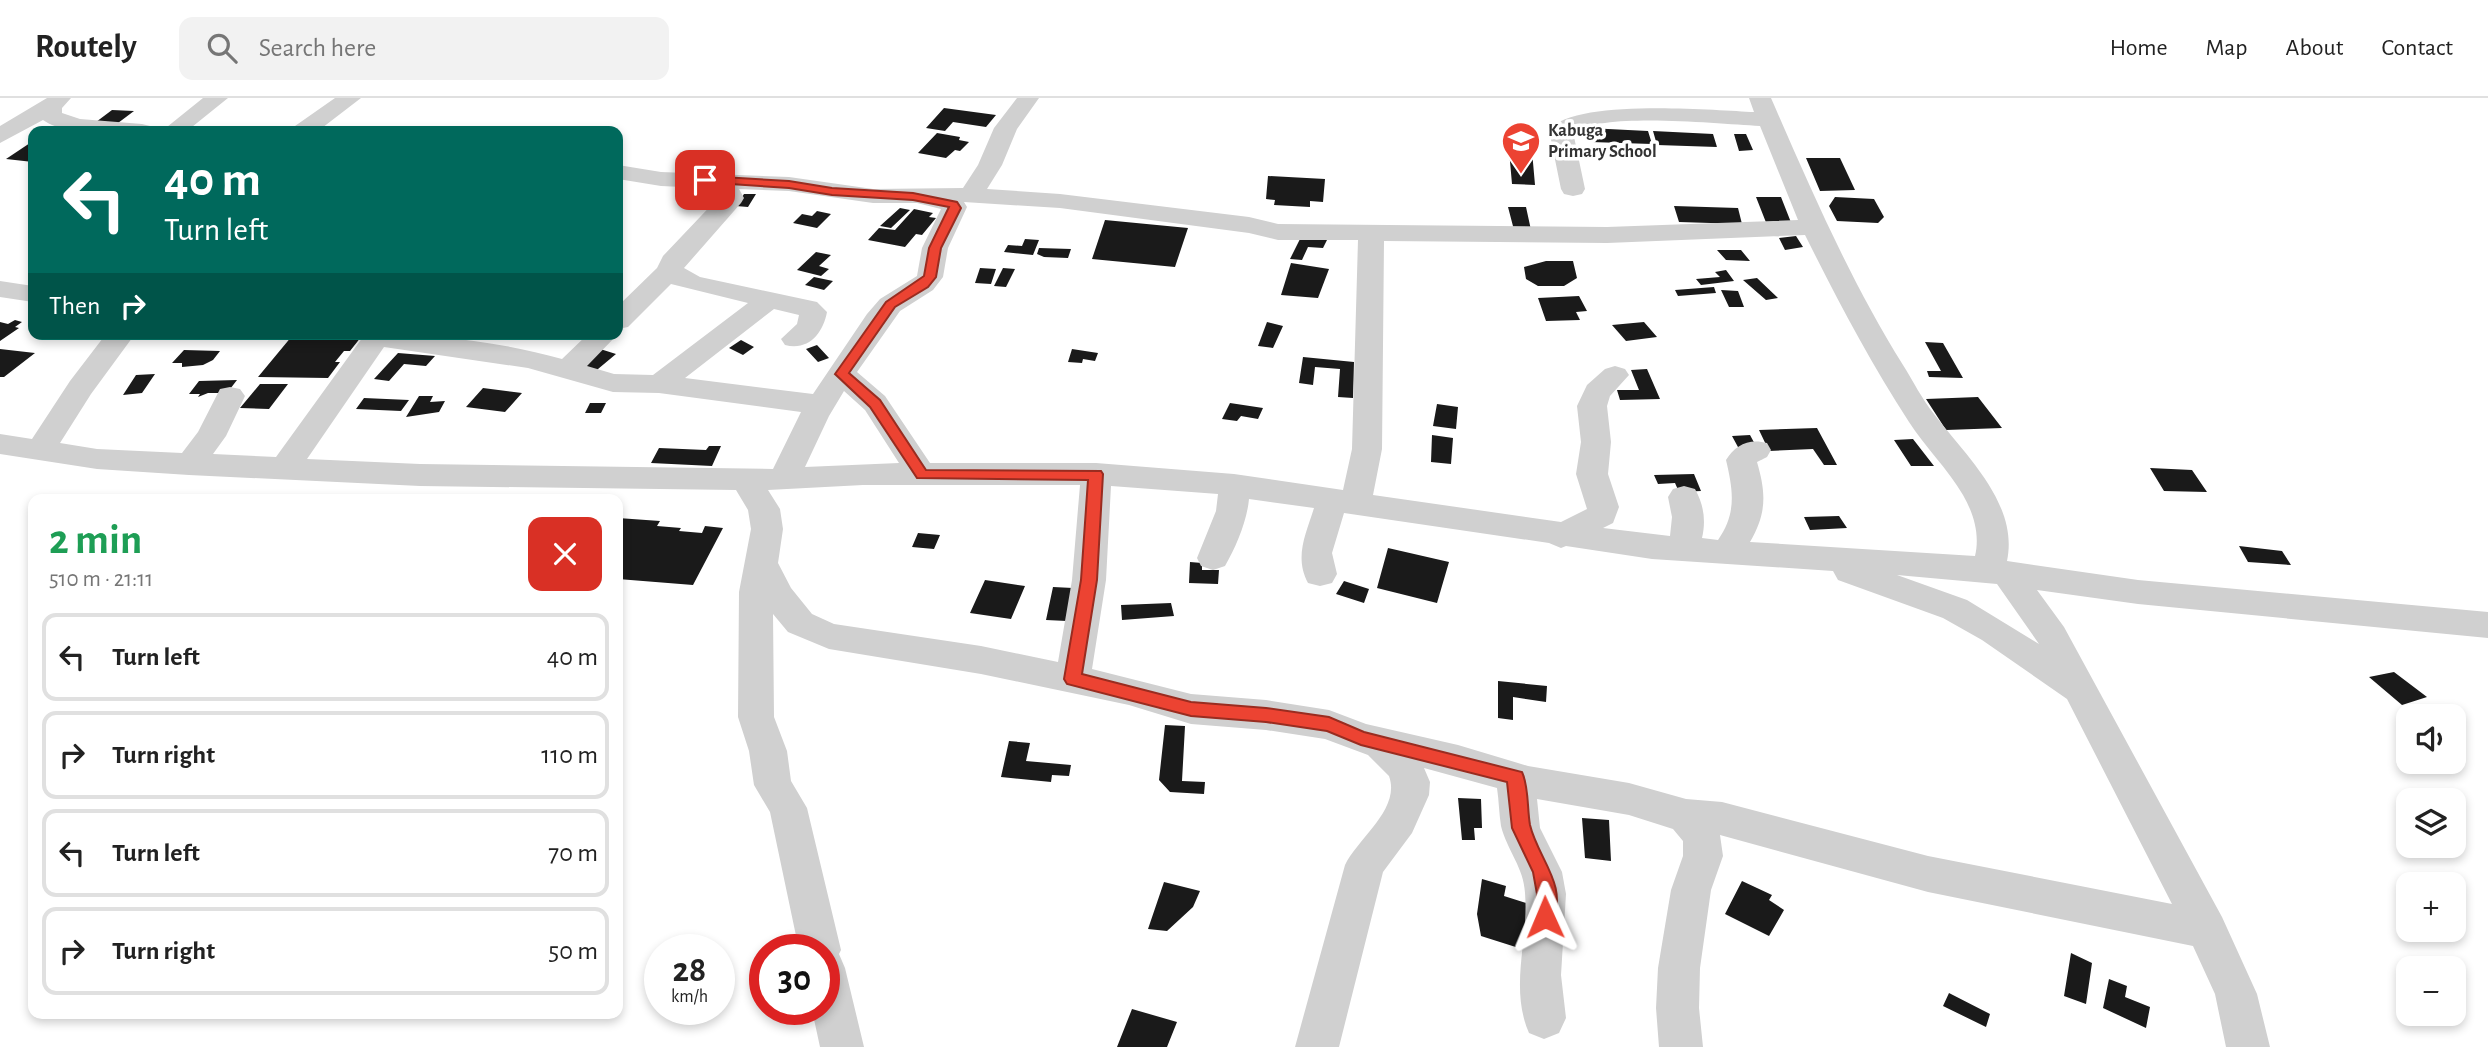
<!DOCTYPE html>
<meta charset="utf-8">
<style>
:root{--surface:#fff;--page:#f2f2f2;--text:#222;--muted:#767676;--line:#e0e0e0}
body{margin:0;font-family:"Alegreya Sans",sans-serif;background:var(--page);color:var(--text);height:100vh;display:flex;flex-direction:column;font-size:26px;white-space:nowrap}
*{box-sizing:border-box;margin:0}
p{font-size:23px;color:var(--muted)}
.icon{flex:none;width:38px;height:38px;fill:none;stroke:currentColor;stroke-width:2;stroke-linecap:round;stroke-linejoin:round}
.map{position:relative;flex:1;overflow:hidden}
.drawer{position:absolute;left:28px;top:396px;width:595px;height:525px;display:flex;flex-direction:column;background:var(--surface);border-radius:14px;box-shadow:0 4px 10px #0003}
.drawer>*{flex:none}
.guide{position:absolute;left:28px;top:28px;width:595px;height:214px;border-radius:14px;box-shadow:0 4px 10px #0003;background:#00695c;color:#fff;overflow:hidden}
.controls{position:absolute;left:2396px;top:606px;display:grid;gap:14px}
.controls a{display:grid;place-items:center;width:70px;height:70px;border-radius:14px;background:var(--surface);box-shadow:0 4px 10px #0003;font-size:35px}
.speed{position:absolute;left:644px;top:836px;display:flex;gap:14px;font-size:35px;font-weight:700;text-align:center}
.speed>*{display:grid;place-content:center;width:91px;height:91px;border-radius:50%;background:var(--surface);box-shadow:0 4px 10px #0003;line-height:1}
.speed small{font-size:18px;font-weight:400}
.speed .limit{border:10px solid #d22;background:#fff;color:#111}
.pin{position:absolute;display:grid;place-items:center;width:60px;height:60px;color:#fff;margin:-30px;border-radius:14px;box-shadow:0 4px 10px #0006}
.me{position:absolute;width:77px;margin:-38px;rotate:359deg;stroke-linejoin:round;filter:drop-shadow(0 0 5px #0008)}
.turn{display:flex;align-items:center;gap:24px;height:147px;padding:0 21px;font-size:32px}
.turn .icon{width:91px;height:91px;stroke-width:2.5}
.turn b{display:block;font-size:49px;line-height:60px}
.then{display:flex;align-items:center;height:66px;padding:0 21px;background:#0003;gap:14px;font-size:26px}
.round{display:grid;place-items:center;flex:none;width:74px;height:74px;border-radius:14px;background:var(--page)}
.head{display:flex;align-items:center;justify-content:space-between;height:119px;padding:0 21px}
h1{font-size:42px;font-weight:600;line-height:52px;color:#1e9e55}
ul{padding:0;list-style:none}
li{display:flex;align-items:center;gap:21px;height:88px;margin:0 14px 10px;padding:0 7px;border:4px solid var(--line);border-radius:14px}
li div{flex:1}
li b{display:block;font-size:26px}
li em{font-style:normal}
header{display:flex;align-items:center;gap:42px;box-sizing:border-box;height:98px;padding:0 35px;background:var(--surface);border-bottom:2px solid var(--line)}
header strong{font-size:33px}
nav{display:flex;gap:38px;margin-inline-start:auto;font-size:24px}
.search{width:490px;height:63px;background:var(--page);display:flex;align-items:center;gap:18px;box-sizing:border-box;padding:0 24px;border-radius:14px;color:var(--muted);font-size:26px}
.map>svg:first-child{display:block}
</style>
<header>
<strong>Routely</strong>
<div class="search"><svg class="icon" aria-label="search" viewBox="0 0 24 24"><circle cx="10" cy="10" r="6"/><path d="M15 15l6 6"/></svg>Search here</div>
<nav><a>Home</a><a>Map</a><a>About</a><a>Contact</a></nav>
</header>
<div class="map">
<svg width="2488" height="949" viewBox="0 0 2488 949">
<rect width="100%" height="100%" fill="#fff"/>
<path fill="#1a1a1a" d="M944,10L996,17L986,29L953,24L945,33L926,30Z
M112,12L134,13L118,25L96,24Z
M1588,30L1648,33L1652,46L1591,44Z
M1653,33L1713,36L1717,49L1657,47Z
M937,35L960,39L959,42L969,44L960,53L955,52L946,60L918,55Z
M1734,36H1746L1753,52L1739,53Z
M33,43V64L6,61Z
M1509,52L1532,53L1535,87L1512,86Z
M1806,60H1840L1855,92L1820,93Z
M1268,78L1325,81L1323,104L1310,103V109L1274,107L1275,102L1266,101Z
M744,96H756L748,109L736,108Z
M1756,99H1781L1792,127H1767Z
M1835,99L1874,101L1884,119L1878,125L1837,123L1829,108Z
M1674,108L1738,110L1742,126L1679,124Z
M1508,109H1526L1531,132H1514Z
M900,110L910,112L891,130L880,128Z
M914,111L933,115L929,119L936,120L922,137L916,136L905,149L868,142L879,130L895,132Z
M817,113L831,116L817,130L793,125L802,116L812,118Z
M1105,122L1188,130L1175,169L1092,161Z
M1796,138L1803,149L1785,152L1779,140Z
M1301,139L1327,142L1323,150L1308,149L1302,162L1290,161Z
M1025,141L1039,142L1033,157L1004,154L1008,147L1022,148Z
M1039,150L1071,151L1068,160L1044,159L1037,156Z
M1717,152H1741L1750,163L1726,162Z
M816,154L831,157L819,168L829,171L821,178L797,172Z
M1546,163H1573L1577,180L1564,188H1538L1526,181L1524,169Z
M1291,165L1329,171L1318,200L1281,197Z
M980,170L996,171L991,186L975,185Z
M1003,170L1015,171L1006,189L994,188Z
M1726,172L1734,183L1701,187L1696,181L1720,179L1715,174Z
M814,179L833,183L824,192L805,187Z
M1757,180L1778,200L1766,202L1743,182Z
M1714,189L1716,195L1678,198L1675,192Z
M1721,192L1738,193L1744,209H1729Z
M1579,198L1587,213L1576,214L1580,222L1546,223L1538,200Z
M15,222L22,224L15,229L19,230L0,243V224L8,226Z
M1267,224L1283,228L1273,250L1258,248Z
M1644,224L1657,239L1626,243L1612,227Z
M292,238L361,239L350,253H344L335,264H340L328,280L258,279Z
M741,242L754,249L743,257L729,250Z
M1925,244L1943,245L1963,280L1929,279L1927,273H1941Z
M817,247L829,260L818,264L806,251Z
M597,250L616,256L592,276L573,270Z
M0,251L35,255L4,279H0Z
M1072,251L1098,255L1095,263L1083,261L1082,265L1068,264Z
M184,252L220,253L213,262L203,267L182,269V265H172Z
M398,255L435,258L426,268L404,266L389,283L374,281Z
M1303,259L1354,264L1353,300L1338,299L1340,271L1315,269L1313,287L1299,285Z
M1647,271L1660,301L1620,302L1617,292H1639L1631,272Z
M155,276L142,295L123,297L136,277Z
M237,282L227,295H208L198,299L200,296H189L199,283Z
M260,286H288L269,311L240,310Z
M483,290L522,295L505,314L466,309Z
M419,298H433L430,304L445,303L439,314L406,319Z
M1978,299L2002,330L1946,332L1926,301Z
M364,300L409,302L401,313L356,311Z
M590,305H606L601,315H585Z
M1230,305L1263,310L1258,321L1241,318L1237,323L1222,321Z
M1437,306L1458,309L1456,331L1433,328Z
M1817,330L1837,367H1824L1813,351L1769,353L1759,332Z
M1432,337L1453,340L1451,366L1431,364Z
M1750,337L1763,361L1745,362L1732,338Z
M1913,341L1934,368H1911L1894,342Z
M709,348H721L712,368L651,365L659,350L706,352Z
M2150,370L2192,372L2207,394L2164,393Z
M1694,376L1701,393L1679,394L1675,385L1658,386L1654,377Z
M1839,418L1847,430L1810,432L1804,419Z
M618,420L660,423L657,428L681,430L679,433L702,435L705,428L723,430L693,487L618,481Z
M918,435L940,437L934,451L912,449Z
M2239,448L2282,453L2291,467L2248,464Z
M1388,450L1449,464L1437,505L1377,490Z
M1190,464L1202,465V472H1219L1218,486L1189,485Z
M985,482L1025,488L1011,521L970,515Z
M1344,483L1369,491L1364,505L1336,496Z
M1053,489L1073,490L1067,523L1046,522Z
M1171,505L1174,518L1122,522L1121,507Z
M2394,574L2427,599L2402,607L2369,579Z
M1498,583L1547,588L1546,604L1513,599V622L1498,620Z
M1165,627L1185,628L1182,683L1205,684L1204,696L1170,694L1159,682Z
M1009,643L1030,645L1026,663L1071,667L1069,678L1052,677L1051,684L1001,679Z
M1458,700L1481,701L1482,730H1474L1475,742H1462Z
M1582,720L1609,722L1611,763L1585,760Z
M1482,781L1506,788L1504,798L1536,808L1522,851L1481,838L1477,816Z
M1742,783L1772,797L1769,802L1784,812L1769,838L1725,816Z
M1164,784L1200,793L1193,809L1167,833L1148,831Z
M2071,855L2092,865L2086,906L2064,898Z
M2109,881L2127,888L2125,899L2150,909L2146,930L2103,910Z
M1949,895L1990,916L1986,929L1943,908Z
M1132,911L1177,924L1167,949H1117Z"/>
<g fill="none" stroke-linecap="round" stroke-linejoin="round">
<path fill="#d0d0d0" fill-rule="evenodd" d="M47,0H71L62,10V15L80,21L142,26L150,28L154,33C123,34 68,40 43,22L0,45V28Z
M203,0H228L187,33H162Z
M335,0H361L318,33H292L295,28Z
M1017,0H1039L1017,31L1002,67L987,91L1060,96L1249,119L1278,126L1607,129L1798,122L1760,28C1715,26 1608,14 1573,34L1585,91L1582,96L1573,98L1564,96L1561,91L1549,32C1574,0 1712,12 1754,14L1749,0H1771C1811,92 1850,182 1903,267C1913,283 1922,301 1934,316C1966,358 2019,406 2007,463L2138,482L2488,514V540L2138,506L2037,492L2064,529L2222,819L2257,896L2270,949H2226L2215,896L2193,848L1928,794L1720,737L1723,758L1711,792L1700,870L1699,910L1703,949H1659L1656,910L1658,870L1671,792L1683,758V743L1673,731L1629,717L1537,701L1540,730L1562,774L1566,796L1561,877L1566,920L1559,935L1544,941L1529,935C1509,889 1529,842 1525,795C1524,770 1507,752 1501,728C1499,716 1499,703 1497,690L1424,670L1430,684L1429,697L1412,735L1383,774L1339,949H1295L1345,767C1358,740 1401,711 1389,678L1368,657L1325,641L1266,632L1191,626L1129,607L981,576L829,551L788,534L773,516L774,619L787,653L791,683L807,710L841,852L839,856L845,870L864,949H820L812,912H824V852H799L770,714L754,687L749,653L738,619L739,494L751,431L748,412L736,392L420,388L189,377L97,371L0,356V336L32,341L70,283L106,236H135L91,296L60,345L97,351L182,355L198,334L220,291L230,289L240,291L245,298L226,338L213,356L276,359L365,236C431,236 498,243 562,261L588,236H618L587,268L614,276L653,277L748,205L671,186L628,229L618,231V208L657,170L663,158L719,99L716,94L704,90L661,88L618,81V67L661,74L789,79L873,91L963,90L978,67L994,30ZM739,91L789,93L873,105H917L941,111L922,150L917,178L880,201L867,216L813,296L685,280L774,211L799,217L797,226L781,241L785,247C809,253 823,235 827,214L817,204L700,179L684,170L741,105L744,100ZM964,104L1060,110L1249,135L1278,142H1358L1352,351L1343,392L1234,376L1096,365H930L885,298L857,274L900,213L933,192L943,179L948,150L967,109ZM1805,137C1837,201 1870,264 1909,324C1925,349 1948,371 1963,397C1974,416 1980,437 1975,458L1750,444C1767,415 1766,395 1757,364L1767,359L1771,352L1767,345C1749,340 1735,347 1726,362C1733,392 1737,415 1718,442L1702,440C1706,423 1704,407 1695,391L1684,388L1673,391L1668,399L1672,419L1670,438L1603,430L1613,425L1619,409L1608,376L1611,344L1607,308L1610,298L1629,277L1625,271L1615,268L1605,271L1587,287L1577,308L1581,344L1576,376L1587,411L1561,424L1373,397L1382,351L1384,143L1607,145ZM384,249L528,270L613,294L659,295L801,314L773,371L420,366L307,361ZM844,293L865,312L899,365L805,369L829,318ZM863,387H1080L1072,482L1058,564L981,548L834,526L812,516L791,490L778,465L783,431L780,411L768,392ZM1111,388L1218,396L1216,413L1197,460L1201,468L1213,472L1225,468C1236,449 1247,423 1249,401L1314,410C1306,436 1294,459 1308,485L1320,488L1332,485L1337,476L1332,455L1344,415L1549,445L1561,450L1566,448L1652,461L1833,473L1838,482L1943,520L1982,542L2067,601L2172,806L1928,758L1722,704L1686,701L1629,685L1528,668L1458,647L1366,626L1329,612L1266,602L1191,596L1092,571L1106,482ZM1897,477L1997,486L2039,546L1967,502Z
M0,183L33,188V204L0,199Z"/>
</g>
<path fill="#ec4332" stroke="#992c20" stroke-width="2" d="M705,78L789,83L832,90L913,95L957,104L961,110L941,150L936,179L928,189L895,209L849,275L880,302L926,372L1101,373L1103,376L1097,482L1082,576L1191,604L1266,610L1329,619L1364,634L1522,674C1529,689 1527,710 1530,727C1538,761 1569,787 1552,825L1545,828L1538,825L1535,819L1537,796L1533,774L1512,730L1507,684L1361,647L1327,633L1266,624L1191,618L1067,586L1064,581L1081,482L1088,382L917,380L870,309L835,276L886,204L924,178L929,150L949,109L913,102L832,97L789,90L701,84V79Z"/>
<defs>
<g id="school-pin" transform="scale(2.0125)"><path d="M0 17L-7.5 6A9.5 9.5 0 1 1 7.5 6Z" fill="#ec4332" stroke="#fff"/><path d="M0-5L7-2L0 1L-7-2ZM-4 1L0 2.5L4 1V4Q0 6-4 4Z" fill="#fff"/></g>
</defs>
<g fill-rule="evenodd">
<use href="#school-pin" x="1521" y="43"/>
</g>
<g text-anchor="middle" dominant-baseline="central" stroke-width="7" stroke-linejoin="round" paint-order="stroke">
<g font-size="18" font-weight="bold" fill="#333" stroke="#fff" text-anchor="start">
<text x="1548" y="33">Kabuga<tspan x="1548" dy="21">Primary School</tspan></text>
</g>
</g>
</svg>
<div class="controls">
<a><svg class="icon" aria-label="sound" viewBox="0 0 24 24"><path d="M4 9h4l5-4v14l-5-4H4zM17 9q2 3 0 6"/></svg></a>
<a><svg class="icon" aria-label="layers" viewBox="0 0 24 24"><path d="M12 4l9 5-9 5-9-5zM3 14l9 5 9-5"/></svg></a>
<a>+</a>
<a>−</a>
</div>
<div class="speed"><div>28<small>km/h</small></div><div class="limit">30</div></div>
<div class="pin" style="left:705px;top:82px;background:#d93025"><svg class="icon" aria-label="arrive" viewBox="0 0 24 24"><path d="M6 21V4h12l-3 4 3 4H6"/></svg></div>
<svg class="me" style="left:1545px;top:819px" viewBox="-20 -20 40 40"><path d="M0-17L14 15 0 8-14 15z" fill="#ec4332" stroke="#fff" stroke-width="4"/></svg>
<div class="guide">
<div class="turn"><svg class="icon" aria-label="left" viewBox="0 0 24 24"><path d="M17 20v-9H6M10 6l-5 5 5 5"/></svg><div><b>40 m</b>Turn left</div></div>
<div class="then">Then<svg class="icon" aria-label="right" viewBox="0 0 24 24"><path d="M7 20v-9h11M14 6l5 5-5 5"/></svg></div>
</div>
<section class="drawer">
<div class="head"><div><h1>2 min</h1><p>510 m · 21:11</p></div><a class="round" style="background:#d93025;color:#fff"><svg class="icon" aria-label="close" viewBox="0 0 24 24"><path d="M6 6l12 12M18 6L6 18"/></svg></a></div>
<ul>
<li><svg class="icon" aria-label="left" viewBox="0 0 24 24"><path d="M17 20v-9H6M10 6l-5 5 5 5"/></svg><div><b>Turn left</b></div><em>40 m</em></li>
<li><svg class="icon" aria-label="right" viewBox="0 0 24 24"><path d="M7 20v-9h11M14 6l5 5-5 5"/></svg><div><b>Turn right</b></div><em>110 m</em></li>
<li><svg class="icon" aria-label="left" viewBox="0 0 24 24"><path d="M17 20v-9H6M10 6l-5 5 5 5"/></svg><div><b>Turn left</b></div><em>70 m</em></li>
<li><svg class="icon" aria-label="right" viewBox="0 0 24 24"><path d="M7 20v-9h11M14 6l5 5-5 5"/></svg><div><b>Turn right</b></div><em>50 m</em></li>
</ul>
</section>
</div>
